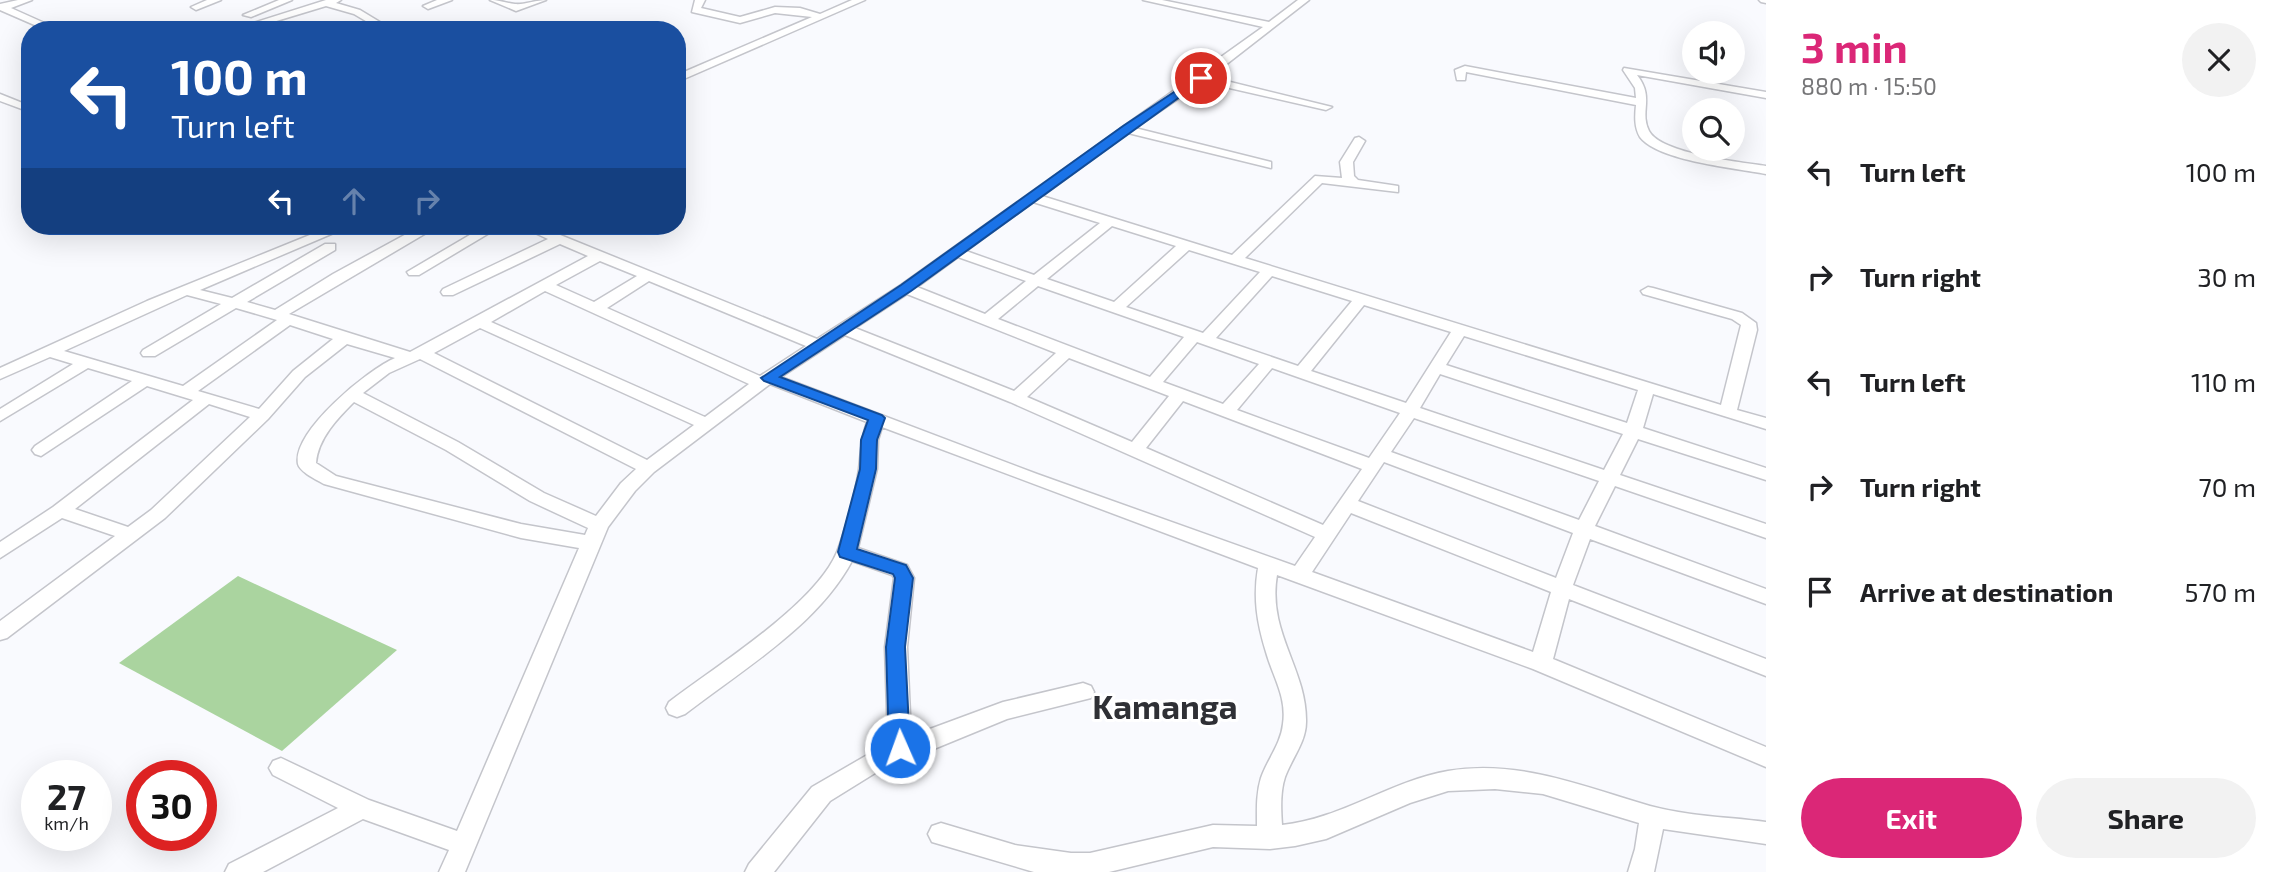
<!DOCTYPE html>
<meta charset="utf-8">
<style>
:root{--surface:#fff;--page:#f2f2f2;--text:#202124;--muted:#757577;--accent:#db2777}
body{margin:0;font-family:"Exo 2",sans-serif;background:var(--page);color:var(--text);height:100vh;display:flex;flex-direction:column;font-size:26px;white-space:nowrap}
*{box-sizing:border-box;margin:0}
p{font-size:23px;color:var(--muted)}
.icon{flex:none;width:38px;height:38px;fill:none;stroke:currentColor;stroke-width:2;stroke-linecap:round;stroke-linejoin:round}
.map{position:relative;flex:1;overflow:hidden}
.details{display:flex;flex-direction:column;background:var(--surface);width:525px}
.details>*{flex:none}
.top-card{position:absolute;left:21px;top:21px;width:665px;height:214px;border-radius:28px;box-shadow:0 7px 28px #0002;background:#1a4fa0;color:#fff;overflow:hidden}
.controls{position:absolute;left:1682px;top:21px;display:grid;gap:14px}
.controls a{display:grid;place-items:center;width:63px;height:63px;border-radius:50%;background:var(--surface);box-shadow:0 7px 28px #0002;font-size:35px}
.speed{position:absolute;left:21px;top:760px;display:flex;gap:14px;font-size:35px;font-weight:700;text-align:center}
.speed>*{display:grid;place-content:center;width:91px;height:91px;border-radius:50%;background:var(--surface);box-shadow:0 7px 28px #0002;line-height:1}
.speed small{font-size:18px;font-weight:400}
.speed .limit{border:10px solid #d22;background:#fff;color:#111}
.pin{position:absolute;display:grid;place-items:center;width:60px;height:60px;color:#fff;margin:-30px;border:4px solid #fff;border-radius:50%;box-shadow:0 2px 7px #0007}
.me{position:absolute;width:77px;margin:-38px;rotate:358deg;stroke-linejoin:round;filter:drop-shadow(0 0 5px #0008)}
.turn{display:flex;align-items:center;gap:24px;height:147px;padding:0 35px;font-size:32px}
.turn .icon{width:91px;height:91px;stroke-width:2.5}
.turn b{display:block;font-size:49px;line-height:60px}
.lanes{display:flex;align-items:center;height:66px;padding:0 35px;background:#0003;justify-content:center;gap:35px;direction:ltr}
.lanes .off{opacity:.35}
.round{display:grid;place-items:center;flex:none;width:74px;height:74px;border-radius:37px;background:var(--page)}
.summary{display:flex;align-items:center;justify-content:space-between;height:119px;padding:0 35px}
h1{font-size:42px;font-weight:700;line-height:52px;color:var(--accent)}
.action{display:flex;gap:14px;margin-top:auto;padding:14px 35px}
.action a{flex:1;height:80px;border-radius:42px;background:var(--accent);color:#fff;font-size:28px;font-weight:700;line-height:80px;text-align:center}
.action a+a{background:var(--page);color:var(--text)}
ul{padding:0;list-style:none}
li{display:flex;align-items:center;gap:21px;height:105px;padding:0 35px}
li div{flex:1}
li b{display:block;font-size:26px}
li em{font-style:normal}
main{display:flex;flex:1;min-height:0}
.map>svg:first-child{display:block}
</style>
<main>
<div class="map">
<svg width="1766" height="872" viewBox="0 0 1766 872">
<rect width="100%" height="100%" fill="#f9fafe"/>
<path fill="#aad49f" d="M238,576L397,650L282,751L119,663Z"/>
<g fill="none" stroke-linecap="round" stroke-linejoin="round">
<g stroke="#c4c5cb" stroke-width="3">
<path id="minor" d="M18,0H32L11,8L60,30H46L0,10V4Z
M207,0H221L196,10L191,7Z
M279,0H292L251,17L243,15Z
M326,0H341L336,3L360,10L393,30H381L354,14L326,6L247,30H231Z
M437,0H452L428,9L423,6Z
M490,0C500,0 506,3 515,4C524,5 536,0 546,0L516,11Z
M695,0H705L701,8L740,17L775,7L800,8L820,14L852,0H865L677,82V75L812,17L775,13L740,23L692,12Z
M1143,0H1162L1269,22L1298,0H1309L1210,77L1332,107L1326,110L1203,82L1135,128L1271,162V168L1128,133L1042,196L1232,255L1315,176L1342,178L1340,162L1355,138L1359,137L1365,141L1353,162L1354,176L1358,180L1398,186V192L1322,183L1245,258L1721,405L1741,325L1732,319L1643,294L1641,291L1648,287L1653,288L1742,313L1756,323L1757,330L1737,410L1766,418V429L1653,394L1643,428L1766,468V480L1638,439L1620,475L1766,524V538L1615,486L1595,526L1766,589V604L1590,539L1573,585L1766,659V676L1569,599L1553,659L1766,747V767L1533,669L1277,575C1267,633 1307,669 1306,722C1306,742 1292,758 1285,777C1280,792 1281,810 1282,825C1341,819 1390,781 1448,771C1519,759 1584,787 1650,806C1687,816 1728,817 1766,822V844L1663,829L1654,872H1628L1635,849L1639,823L1543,794L1495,789L1448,791L1410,803L1326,839L1295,846L1270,849L1213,847L1109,872H1034L932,842L928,834L932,826L941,823L1015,845L1071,853H1090L1213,825L1257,826C1257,811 1256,794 1261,778C1267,760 1281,744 1283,724C1287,697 1273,677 1266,652C1257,623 1253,598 1258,568L882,427L878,440L877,469L858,548L907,565L914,578L907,647L911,736L1003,702L1083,683L1091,686L1094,692L1091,698L1007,719L929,751L905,757L880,770L830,801L774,872H745L749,864L812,787L888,743L885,647L894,578L892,575L852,561C817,626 743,669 685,714L677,717L669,714L666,708L669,702C716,666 815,605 837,552C845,532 856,491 859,469C861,452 861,438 867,422L770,384L654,472L635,491L608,527L465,872H439L449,850L363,819L263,872H225L229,864L338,808L273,775L269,768L273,761L281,758L369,800L457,831L579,548L521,538L324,484C317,480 300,472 298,464C292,431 369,369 395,358L347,344L305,377L268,419L165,518L7,638L0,640V621L115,536L62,518L0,558V542L53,507L193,400L147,386L41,456L35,454L32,450L35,446L132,381L88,368L0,421V409L73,364L50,357L0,379V368L147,301L332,226H350L200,290L232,298L325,244H335V250L247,302L275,310L333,274L421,226H438L289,314L410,352L588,256L560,244L453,295H443L441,292L443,289L548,239L520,226H538L817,339L901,285L1263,27ZM1033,202L1100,223L1034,275L966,251ZM1112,226L1176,246L1114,302L1047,279ZM1189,250L1260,272L1203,333L1126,307ZM958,257L1026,281L985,314L917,287ZM600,261L637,276L594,302L556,285ZM1272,276L1352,301L1298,366L1216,338ZM649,281L806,346L760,376L607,308ZM1038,286L1184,337L1150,377L998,319ZM545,291L749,384L705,417L491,322ZM907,294L1056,353L1014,391L855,328ZM187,295L221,304L143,350L141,353L143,356H155L236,308L277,320L183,386L64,351ZM1364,305L1451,332L1406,403L1311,371ZM290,325L333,339L293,371L259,409L198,391ZM480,328L694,425L647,460L434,353ZM845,335L1010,402L1315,537L1295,566L1037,474L781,377ZM1464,336L1638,390L1627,423L1446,365ZM1197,342L1259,364L1223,404L1163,382ZM1069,358L1169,396L1132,442L1027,397ZM420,359L636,469L621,483L596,516L544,493L458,442L363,393L389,373ZM1272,368L1400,413L1369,458L1237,410ZM1440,374L1623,434L1604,470L1420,408ZM1183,401L1362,469L1323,525L1146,448ZM354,402L446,450L530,501L588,528L585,535L521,524L336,476L316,463C318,438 338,418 354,402ZM209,404L250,417L151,510L128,527L75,509ZM1414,418L1599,481L1579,520L1391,452ZM1384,462L1573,533L1556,578L1358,501ZM1351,513L1551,592L1533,652L1312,572Z
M1759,0H1766V3L1761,2Z
M1465,66L1636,98L1635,88L1623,70L1624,68L1766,92V98L1637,75C1655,98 1639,111 1649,131C1661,154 1741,162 1766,166V174C1736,168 1658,161 1640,137C1634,127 1635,115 1636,105L1466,72L1465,80H1457L1455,70Z
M0,94L30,106V112L0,101Z
M485,226H501L419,275H409L407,272Z"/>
</g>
<use href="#minor" fill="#fff" fill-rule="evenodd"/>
</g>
<path fill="#1a73e8" stroke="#114b97" stroke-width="2" d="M1198,76L1206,78L911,291L780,377L882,415L885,418L877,440L876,469L857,549L906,565L913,578L905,647L910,748L907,754L900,757L892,754L889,748L886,647L895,578L893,574L840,557L838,552L860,469L861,440L868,420L764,381L761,378L901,285L1123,126Z"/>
<g text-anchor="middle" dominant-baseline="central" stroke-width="6" stroke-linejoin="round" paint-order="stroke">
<g font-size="33" font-weight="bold" fill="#2f3035" stroke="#fff">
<text x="1165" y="706">Kamanga</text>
</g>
</g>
</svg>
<div class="controls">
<a><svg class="icon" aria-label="sound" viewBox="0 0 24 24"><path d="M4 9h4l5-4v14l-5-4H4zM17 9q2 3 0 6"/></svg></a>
<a><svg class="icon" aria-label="search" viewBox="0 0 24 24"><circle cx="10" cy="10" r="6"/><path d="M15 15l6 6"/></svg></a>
</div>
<div class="speed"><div>27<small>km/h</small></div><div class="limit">30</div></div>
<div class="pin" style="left:1201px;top:78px;background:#d93025"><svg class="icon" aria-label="arrive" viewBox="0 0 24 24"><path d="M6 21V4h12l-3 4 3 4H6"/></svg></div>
<svg class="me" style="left:900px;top:748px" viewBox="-20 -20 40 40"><circle r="17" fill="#1a73e8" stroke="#fff" stroke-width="3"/><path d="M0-11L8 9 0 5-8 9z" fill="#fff"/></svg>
<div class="top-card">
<div class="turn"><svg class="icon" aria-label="left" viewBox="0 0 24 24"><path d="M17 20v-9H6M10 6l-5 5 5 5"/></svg><div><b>100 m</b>Turn left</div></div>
<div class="lanes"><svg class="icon" aria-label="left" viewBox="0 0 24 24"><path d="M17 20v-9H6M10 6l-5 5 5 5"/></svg><svg class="icon off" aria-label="ahead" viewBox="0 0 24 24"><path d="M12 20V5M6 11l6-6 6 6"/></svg><svg class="icon off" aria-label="right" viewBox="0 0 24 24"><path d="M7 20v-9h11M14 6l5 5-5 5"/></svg></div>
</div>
</div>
<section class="details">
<div class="summary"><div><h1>3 min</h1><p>880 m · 15:50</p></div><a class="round"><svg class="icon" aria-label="close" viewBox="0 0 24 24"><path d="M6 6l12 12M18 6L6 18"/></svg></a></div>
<ul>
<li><svg class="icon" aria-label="left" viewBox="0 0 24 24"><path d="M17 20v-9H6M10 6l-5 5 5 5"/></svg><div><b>Turn left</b></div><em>100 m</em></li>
<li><svg class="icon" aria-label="right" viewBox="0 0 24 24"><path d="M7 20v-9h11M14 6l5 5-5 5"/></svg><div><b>Turn right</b></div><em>30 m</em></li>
<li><svg class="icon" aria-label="left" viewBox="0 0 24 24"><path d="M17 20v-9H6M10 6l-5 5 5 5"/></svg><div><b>Turn left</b></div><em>110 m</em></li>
<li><svg class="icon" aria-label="right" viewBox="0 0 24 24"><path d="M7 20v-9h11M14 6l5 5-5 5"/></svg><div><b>Turn right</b></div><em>70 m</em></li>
<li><svg class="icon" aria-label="arrive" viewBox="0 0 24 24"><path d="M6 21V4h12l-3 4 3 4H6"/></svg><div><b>Arrive at destination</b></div><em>570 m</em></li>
</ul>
<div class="action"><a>Exit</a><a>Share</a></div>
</section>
</main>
